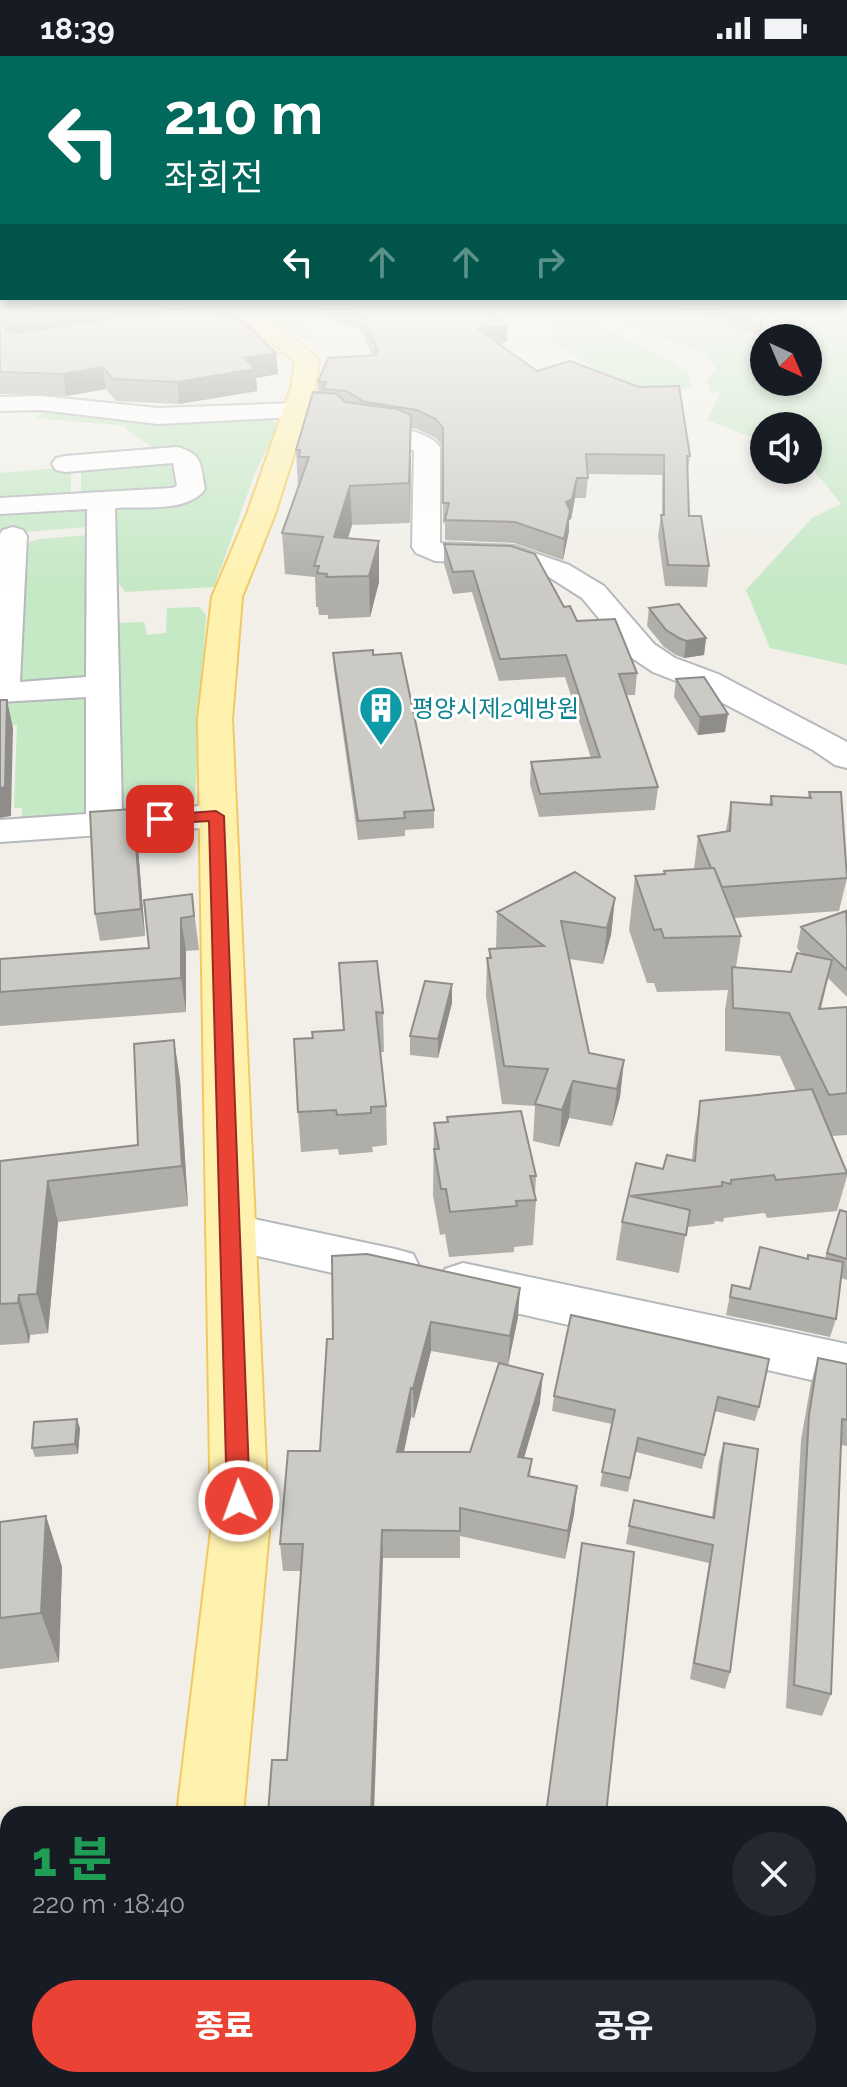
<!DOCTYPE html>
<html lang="ko">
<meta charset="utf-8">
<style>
:root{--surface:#171b24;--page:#242831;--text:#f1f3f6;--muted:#9ea1a6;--accent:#ea4335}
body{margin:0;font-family:Raleway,"Noto Sans KR",sans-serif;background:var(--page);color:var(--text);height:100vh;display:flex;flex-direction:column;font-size:30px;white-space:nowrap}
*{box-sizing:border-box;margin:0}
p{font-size:26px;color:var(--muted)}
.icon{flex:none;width:44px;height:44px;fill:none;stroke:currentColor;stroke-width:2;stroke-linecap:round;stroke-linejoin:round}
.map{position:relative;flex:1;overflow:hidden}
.sheet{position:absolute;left:0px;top:1750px;width:848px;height:282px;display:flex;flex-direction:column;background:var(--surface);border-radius:24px 24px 0 0;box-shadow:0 4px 12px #0003}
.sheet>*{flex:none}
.hud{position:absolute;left:0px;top:0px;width:848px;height:244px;box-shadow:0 4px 12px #0003;background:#00695c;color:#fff;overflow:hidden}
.needle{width:52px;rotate:136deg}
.fabs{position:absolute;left:750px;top:268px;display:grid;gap:16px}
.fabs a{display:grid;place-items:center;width:72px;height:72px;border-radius:50%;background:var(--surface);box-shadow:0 4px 12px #0003;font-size:40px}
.pin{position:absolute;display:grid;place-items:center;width:68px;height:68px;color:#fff;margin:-34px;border-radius:16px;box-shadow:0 4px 12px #0006}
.me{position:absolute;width:88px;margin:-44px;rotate:358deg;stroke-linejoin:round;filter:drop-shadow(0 0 6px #0008)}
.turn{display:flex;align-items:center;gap:28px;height:168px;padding:0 32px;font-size:36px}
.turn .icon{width:104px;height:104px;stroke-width:2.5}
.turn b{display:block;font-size:56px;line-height:68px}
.lanes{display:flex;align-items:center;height:76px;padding:0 32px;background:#0003;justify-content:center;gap:40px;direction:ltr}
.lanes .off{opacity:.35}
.round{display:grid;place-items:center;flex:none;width:84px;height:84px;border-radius:42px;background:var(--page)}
.head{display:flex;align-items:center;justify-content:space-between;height:136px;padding:0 32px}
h1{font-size:48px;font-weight:800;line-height:60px;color:#1e9e55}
.cta{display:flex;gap:16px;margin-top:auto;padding:16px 32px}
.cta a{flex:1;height:92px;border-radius:48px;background:var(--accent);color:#fff;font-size:32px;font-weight:800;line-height:92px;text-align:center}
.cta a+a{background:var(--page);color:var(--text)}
.status{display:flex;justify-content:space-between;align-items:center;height:56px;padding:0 40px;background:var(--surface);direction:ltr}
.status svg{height:22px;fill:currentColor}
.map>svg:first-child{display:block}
</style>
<div class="status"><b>18:39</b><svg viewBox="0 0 49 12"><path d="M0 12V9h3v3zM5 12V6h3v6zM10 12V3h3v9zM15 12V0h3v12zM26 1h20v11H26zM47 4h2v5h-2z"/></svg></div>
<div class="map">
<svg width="847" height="2031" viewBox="0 0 847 2031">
<rect width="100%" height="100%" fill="#f1efe8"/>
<path fill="#c5e8c5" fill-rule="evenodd" d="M253,250C273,250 313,260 314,286H307Z
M757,250H847V609L770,592L746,534L812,462L841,448L808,407V370H764V386L707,364L720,337L711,336L706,325L717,313L704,297L605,261L596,266L687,314L691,331L673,338L631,335L551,285L557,255L610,252L677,255L711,264ZM764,282H808V326H764Z
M44,353C96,359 147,369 199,366C222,365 258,356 279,368L255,417L214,531L125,536L113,519L104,454L198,432L165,397L154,393L124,371L127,370L36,362Z
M161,405L175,409L181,419L177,434L81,444V410Z
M71,411V444L0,447V417Z
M87,449L86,471L0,478V453Z
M89,479L90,626L19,630L21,489L39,483Z
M199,551L206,559L194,754L117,755L118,567L144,566L147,579L166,577L167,552Z
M84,641L88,643L94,760L21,767L22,752H14L17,669L0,670V645Z"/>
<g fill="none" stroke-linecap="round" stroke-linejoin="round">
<g stroke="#b5b8bc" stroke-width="4">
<path id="minor" d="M163,250H228C218,261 173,261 163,250Z
M41,340L158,352L295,347L304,349L307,354L304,359L295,361L158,368L41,354L0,355V341Z
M355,365C377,369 427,372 440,391V487L514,490L569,509L604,530L654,588L675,602L718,618L847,686V712L835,709L813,694L694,632L653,616L632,602L582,542L549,521L511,508L435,505L416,497L412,491L414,395L398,388L346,378L342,373L346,368Z
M177,391C204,398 200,409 205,433C188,457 141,450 115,452L122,755L216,749L229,752L234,760L229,768L216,771L0,786V764L86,758V641L0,646V478L3,474L13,471L23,474L27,480L20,626L86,621L87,453L0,458V442L172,432L177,430L173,407L65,416L56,414L52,408L56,402L65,400Z
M230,1158L395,1193L413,1198L420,1212L413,1226L395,1231L213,1190L206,1177L213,1164Z
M463,1207L847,1288V1332L445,1241L438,1227L445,1213Z"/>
</g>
<g stroke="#f2c960" stroke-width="4">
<path id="major" d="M222,250H249L269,261L319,304L315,332L275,458L242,541L232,663L269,1475L243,1758H177L211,1475L198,663L212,541L247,458L291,332L295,306L253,271Z
M130,2024H204L203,2031H129Z"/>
</g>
<use href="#minor" fill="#fff" fill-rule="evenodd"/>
<use href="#major" fill="#fff2af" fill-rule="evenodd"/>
</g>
<path fill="#afaea9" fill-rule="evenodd" d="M0,250H166V255L278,318L256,322L257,335L179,348L116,345L106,333L66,340L0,338Z
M318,250H484L507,286L499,288L537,315L690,400L687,419L689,460L709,510L707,531L665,530L658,480L661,459H662V419L588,418L586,442H575L571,463L569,464V475L563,504L514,487L445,484V467H443V391L436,382L417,373L411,372L410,467L352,469L348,482L379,485V526L370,561L328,563V559H319L318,551H316L315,521L285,518L282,477L298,431L296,394L318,336V326L372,299L360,273L338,267Z
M674,250H747L764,261L762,272L759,280Z
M444,488L564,551L577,565L637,617L635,639H627L658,731L655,754L539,761L530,728L531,706L591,702L565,621L499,625L472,536L453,538L444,508Z
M649,552L706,582L704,599L684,602L676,599L664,591L647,570Z
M333,597L373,599L434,754V772L405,774V780L358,784L334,614Z
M676,623L725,676L698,679L674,641Z
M809,736L847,822L839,855L734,862L741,880L736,911L791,916L802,898L797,892L801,871L847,875V941L828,922L821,953L847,951V1079L832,1080L847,1115V1120L837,1155L767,1162L765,1157L724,1162L723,1166L715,1165L714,1168L687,1171L679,1217L616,1204L622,1166L636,1107L663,1113L692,1104L694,1083L700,1045L796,1035L780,1000L725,995V954L728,934L657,936L654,927H647L629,874L635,820L664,818V815L694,813L698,780L726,775L731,746L769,749L771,740L808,742Z
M137,779L145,880L100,885L95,858Z
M192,838L199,894L186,895V956L0,970V903L149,892Z
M615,842L611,879L603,908L569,903L589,997L624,1004L620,1041L612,1070L569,1062L559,1091L533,1085L535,1050L502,1048L486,940L487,902H489V893L496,892L497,856Z
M339,907L383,957L384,996H380L386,1050L387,1089L372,1091L373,1096L339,1099L338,1093L301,1096L298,1056L313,982L343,974Z
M452,947L438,1002L410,999V980Z
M174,984L180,1024L188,1150L58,1166L48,1277L30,1279L29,1287L0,1289V1105L138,1089Z
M447,1061L536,1120L535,1138L536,1144L533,1189L514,1191V1196L449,1201L445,1178L440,1179L433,1139L434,1067L447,1066Z
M840,1154L847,1156V1224L841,1222L836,1263L830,1281L726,1259L732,1229L750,1233L808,1202H825Z
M332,1200L518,1261L508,1309L540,1347L524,1402L532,1403L530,1420L577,1430L574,1458L565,1503L460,1480V1502H383L301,1515H283L280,1488L320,1395L333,1283ZM431,1295L499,1307L470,1396H404L411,1361L414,1362Z
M571,1259L759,1351L755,1365L715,1355L702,1413L636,1396L628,1436L600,1430L612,1368L552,1355L554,1340Z
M818,1302L847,1308V1390L841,1389L831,1638L822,1660L786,1652L801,1384L811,1327Z
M80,1372L78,1398L35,1401L32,1392Z
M724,1387L730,1616L725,1633L690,1623L709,1507L626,1488L634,1444L712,1461L719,1405Z
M46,1460L62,1511L59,1606L0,1613V1466Z
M601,2024H840L847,2031H602Z"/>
<path fill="#8f8d8a" d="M66,250H166V255L5,286L2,266L7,259Z
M764,261L762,272L759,280L760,269Z
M507,269V286L478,291V273Z
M276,297L278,318L256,322L257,335L179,348L177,326L244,302Z
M103,311L106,333L66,340L63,318Z
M411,359V397L410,467L409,427Z
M577,422L575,442L571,463L569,464V475L563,504L566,446Z
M350,430L352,469L336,521L334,481Z
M379,485V526L370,561L369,520Z
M706,582L704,599L684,602L686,585Z
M7,644L13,672L11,760L0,762V732Z
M728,658L725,676L698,679L700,661Z
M133,753L137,779L145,880L141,853Z
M615,842L611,879L603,908L607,872Z
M181,862L186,895V956L181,922Z
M452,928V947L438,1002V983Z
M174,984L180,1024L188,1150L182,1110Z
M624,1004L620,1041L612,1070L617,1033Z
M573,1025L569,1062L559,1091L562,1054Z
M48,1125L58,1166L48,1277L37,1238Z
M520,1232L518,1261L508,1309L510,1280Z
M19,1239L30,1279L29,1287L18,1247Z
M431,1266V1295L414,1362L413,1333Z
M543,1318L540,1347L516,1429L518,1401Z
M411,1332V1361L398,1424L397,1396Z
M77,1363L80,1372L78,1398L75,1388Z
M577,1430L574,1458L565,1503L568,1475Z
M46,1460L62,1511L59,1606L41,1557Z
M382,1474L383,1502L374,1758H371Z"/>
<path fill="#cccac5" stroke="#8f8d8a" stroke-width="2" d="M0,250H66L7,259L2,266L5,274L16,277L198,250H209L218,259L233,256L276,297L244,302L255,313L177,326L113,323L103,311L63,318L0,316Z
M339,250H484L507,269L478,273L537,315L570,305L639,331L679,330L690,400H687L689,460H701L709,510L668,509L661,459H664V399L586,398L588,422H577L572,443L566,446L570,455L564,483L515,466L445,464L449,447H443V372L436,363L417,354L365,346L346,335L322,333L326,326H318L328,302L377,299L375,295H378L360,255Z
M706,250H747L764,261L760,269Z
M313,336L337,338L345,346L397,353L411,359L409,427L350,430L334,481L379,485L369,520L326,521L327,518L317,517L319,510H314L323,481L282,477L309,401H299L300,394H296Z
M444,488L511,490L535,498L564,551L570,550L577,565L615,563L637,617L619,618L658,731L540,738L531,706L600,701L566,599L500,603L473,515L453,516Z
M679,548L706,582L686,585L679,582L666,574L649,552Z
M373,594V599L401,597L434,754L404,756L405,762L358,765L333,597Z
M704,621L728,658L700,661L676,623Z
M0,644H7L5,731L0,732Z
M809,736H841L847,822L722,831L714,812H711L698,780L730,775L731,746L772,749L771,740L811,742Z
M133,753L141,853L95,858L90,756Z
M714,812L741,880L664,882L661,873L654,874L635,820L665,818L664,815Z
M575,816L615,842L607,872L561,865L589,997L624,1004L617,1033L573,1025L562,1054L535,1048L548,1013L504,1010L487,902H491L489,893L544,890L497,856Z
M192,838L194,860L181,862V922L0,936V903L149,892L144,844Z
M846,855L847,875V914L801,871Z
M797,897L832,904L819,953L847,951V1037L829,1039L789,957L733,952L732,911L791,916Z
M377,905L383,957L376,956L386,1050L371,1051V1057L337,1059L336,1054L298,1056L294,983L313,982L312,976L344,974L339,907Z
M425,925L452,928L438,983L410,980Z
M174,984L182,1110L48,1125L37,1238L19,1239L18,1247L0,1248V1105L138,1089L134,988Z
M812,1033L847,1117L776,1124L774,1119L731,1124V1128L722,1126V1130L630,1140L690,1154L686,1179L622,1166L636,1107L663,1113L667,1099L695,1105L700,1045Z
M521,1055L536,1120H530L536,1144L516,1145L517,1150L450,1156L446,1133H441L434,1093H439L434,1067L448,1066L447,1061Z
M840,1154L847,1156V1203L827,1197Z
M760,1191L808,1203V1199L843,1206L836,1263L730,1241L732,1229L750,1233Z
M367,1198L520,1232L510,1280L431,1266L413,1333L411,1332L397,1396H470L499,1307L543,1318L518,1401L532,1403L528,1420L577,1430L568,1475L460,1452V1475L382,1474L371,1758H268L272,1704H287L303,1488H280L288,1395H320L327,1283H333L332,1200Z
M571,1259L769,1303L759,1351L718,1341L705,1399L638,1382L630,1422L602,1416L615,1354L554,1340Z
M818,1302L847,1308V1364L842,1363L831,1638L794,1629L809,1359Z
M77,1363L75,1388L32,1392L34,1366Z
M724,1387L758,1393L730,1616L694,1607L713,1489L629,1470L634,1444L714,1462Z
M46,1460L41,1557L0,1562V1466Z
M582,1487L634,1496L606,1758H546Z
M847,1967V2031H607L606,2024H840V1968Z
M246,2024H527V2031H245Z"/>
<linearGradient id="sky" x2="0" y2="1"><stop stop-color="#8fc3f1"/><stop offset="0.47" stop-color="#f9f8f5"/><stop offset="1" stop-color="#f9f8f5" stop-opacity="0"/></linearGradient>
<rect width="847" height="534" fill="url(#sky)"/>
<path fill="#ea4335" stroke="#982c22" stroke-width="2" d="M216,755L224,760L250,1445L247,1453L239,1456L230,1453L227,1445L209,765L160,768L153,763L160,759Z"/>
<defs>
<g id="building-pin" transform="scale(2.3)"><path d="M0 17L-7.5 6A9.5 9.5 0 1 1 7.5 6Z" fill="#0f9aa8" stroke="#fff"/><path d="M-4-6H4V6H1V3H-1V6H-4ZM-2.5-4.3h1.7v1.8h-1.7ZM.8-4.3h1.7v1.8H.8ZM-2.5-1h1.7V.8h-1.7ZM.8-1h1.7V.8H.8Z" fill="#fff"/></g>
</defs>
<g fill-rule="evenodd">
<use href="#building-pin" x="381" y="652"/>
</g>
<g text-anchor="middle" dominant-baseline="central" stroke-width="6" stroke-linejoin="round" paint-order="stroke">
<g font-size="24" fill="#0d838f" stroke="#fff" text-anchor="start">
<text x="412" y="652">평양시제2예방원</text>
</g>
</g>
</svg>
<div class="fabs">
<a><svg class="needle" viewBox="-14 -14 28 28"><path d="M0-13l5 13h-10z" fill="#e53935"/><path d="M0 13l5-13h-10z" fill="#9ea1a6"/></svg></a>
<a><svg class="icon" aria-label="sound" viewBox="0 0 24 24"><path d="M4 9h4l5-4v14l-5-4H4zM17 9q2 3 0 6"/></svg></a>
</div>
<div class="pin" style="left:160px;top:763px;background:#d93025"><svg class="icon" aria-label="arrive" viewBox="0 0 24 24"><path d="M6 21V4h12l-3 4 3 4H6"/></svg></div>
<svg class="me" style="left:239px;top:1445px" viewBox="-20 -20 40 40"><circle r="17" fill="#ea4335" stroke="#fff" stroke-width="3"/><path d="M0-11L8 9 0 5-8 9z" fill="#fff"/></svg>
<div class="hud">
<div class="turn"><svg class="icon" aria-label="left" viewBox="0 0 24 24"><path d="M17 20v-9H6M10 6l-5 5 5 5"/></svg><div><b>210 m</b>좌회전</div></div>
<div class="lanes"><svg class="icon" aria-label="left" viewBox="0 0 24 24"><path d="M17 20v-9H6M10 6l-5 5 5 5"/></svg><svg class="icon off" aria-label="ahead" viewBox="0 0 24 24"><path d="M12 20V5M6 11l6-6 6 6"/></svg><svg class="icon off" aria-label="ahead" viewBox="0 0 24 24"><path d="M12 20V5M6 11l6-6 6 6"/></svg><svg class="icon off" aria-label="right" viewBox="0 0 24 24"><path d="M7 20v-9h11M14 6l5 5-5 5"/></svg></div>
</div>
<section class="sheet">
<div class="head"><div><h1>1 분</h1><p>220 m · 18:40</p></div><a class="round"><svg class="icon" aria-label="close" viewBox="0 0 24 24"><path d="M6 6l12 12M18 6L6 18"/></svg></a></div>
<div class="cta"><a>종료</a><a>공유</a></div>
</section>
</div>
